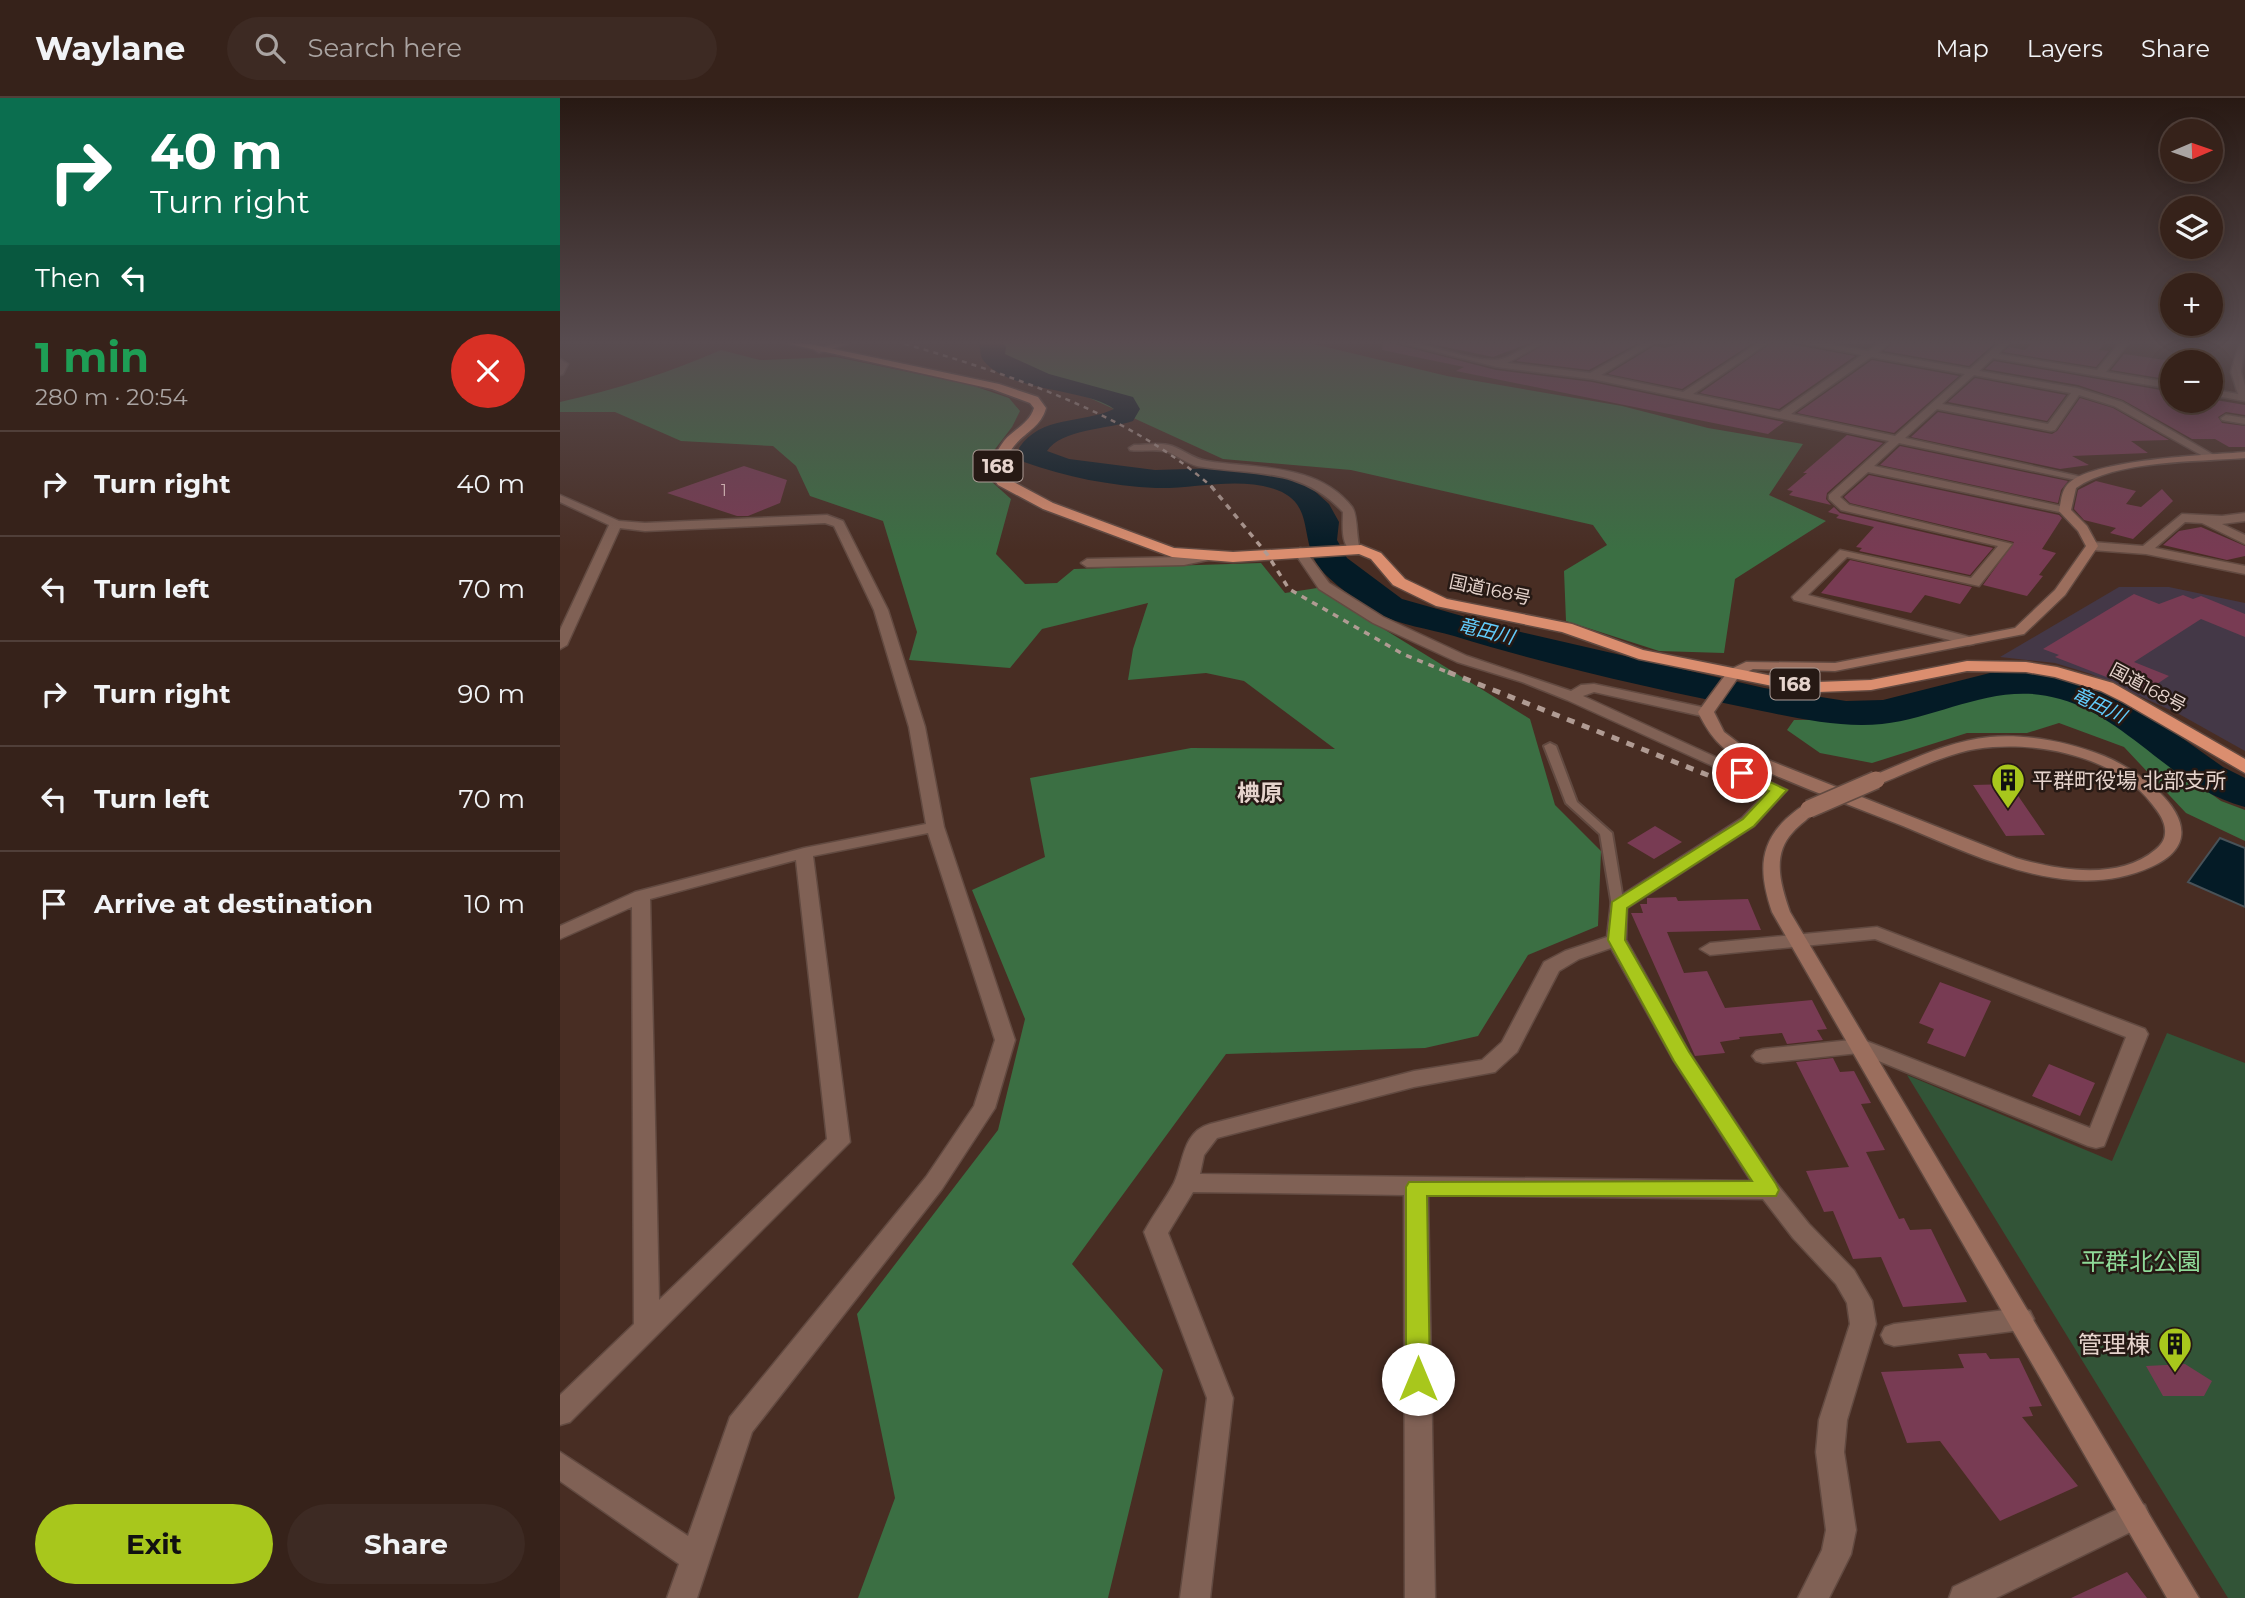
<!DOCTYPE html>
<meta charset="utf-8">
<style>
:root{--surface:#36221a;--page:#3d2a23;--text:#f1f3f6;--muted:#aaa4a2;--line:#503f39;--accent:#a8c71c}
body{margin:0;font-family:Montserrat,"Noto Sans JP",sans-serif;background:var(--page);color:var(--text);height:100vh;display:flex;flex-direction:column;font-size:26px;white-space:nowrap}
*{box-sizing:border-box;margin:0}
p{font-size:23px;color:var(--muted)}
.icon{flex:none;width:38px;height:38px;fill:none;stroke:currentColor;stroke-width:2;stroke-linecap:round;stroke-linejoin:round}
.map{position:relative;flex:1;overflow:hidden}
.side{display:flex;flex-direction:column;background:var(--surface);width:560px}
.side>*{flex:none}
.guide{background:#0b6e4f;color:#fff;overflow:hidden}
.needle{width:46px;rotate:88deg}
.controls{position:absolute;left:1600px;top:21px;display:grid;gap:14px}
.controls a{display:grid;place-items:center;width:63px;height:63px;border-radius:50%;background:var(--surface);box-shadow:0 4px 18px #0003,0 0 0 2px var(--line);font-size:35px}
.pin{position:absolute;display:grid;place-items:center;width:60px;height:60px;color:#fff;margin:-30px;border:4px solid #fff;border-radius:50%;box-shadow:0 2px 7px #0007}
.me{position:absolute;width:77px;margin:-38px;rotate:0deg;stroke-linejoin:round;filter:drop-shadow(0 0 5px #0008)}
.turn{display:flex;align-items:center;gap:24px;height:147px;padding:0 35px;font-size:32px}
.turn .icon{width:91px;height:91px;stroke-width:2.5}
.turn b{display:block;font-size:49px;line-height:60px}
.then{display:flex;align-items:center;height:66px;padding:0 35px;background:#0003;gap:14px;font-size:26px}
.round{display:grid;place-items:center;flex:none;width:74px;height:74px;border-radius:37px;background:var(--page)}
.overview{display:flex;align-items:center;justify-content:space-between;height:119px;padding:0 35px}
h1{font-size:42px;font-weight:700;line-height:52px;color:#1e9e55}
.button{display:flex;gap:14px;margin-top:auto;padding:14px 35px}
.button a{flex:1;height:80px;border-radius:42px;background:var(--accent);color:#111;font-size:28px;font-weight:700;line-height:80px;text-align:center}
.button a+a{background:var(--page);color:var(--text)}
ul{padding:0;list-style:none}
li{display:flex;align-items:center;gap:21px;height:105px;padding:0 35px;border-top:2px solid var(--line)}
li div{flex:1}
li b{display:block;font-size:26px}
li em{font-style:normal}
header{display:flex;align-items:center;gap:42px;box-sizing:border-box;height:98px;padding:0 35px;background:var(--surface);border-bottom:2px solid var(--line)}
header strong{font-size:33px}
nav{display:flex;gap:38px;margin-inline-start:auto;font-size:24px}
.search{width:490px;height:63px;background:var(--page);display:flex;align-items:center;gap:18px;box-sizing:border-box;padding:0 24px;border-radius:38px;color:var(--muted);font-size:26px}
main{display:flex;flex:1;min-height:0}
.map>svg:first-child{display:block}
</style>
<header>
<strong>Waylane</strong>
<div class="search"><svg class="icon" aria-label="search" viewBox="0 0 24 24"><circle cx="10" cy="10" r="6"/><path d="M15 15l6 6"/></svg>Search here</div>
<nav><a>Map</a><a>Layers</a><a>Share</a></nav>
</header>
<main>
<section class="side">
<div class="guide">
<div class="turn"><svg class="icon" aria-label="right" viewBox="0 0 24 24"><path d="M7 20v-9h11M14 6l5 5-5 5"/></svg><div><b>40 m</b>Turn right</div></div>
<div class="then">Then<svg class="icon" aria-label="left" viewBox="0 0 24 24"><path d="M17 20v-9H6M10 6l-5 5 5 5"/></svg></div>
</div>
<div class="overview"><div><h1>1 min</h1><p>280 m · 20:54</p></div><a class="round" style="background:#d93025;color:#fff"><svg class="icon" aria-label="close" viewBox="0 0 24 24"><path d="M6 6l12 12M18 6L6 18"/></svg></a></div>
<ul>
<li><svg class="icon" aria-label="right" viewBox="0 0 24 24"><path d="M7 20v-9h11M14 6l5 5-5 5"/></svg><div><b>Turn right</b></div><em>40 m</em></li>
<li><svg class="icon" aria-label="left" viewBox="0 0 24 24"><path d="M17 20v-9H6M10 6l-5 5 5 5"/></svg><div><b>Turn left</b></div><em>70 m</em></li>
<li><svg class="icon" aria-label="right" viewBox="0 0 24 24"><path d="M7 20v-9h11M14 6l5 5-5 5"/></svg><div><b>Turn right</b></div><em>90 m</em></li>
<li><svg class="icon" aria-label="left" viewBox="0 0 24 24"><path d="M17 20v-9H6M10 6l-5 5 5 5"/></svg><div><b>Turn left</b></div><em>70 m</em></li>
<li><svg class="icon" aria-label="arrive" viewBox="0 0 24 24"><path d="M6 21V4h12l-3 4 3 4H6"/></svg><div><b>Arrive at destination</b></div><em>10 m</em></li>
</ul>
<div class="button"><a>Exit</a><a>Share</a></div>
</section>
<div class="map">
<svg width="1685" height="1500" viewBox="0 0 1685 1500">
<rect width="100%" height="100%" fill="#482d23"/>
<path fill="#443847" d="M1559,489H1609L1685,505V653L1619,616L1531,576L1495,565L1440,559Z"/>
<path fill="#325437" d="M1607,935L1685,965V1500H1668L1347,977L1552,1063Z"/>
<path fill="#3b6f43" d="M430,243H741L887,278L1062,308L1148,330L1243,346L1209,397L1266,423L1175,481L1164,555L1099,553L1006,523L1004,473L1047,447L1033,427L791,372L663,361L425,252Z
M161,252L200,262L276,259L411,287L449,300L460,313L452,329L429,359L432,384L451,401L436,456L465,486L497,485L514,471L701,465L725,495L757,490L970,621L995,707L1041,753L1038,828L968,857L918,938L865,950L666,956L512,1166L603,1272L548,1500H298L335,1400L297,1216L438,1032L465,921L412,792L485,759L470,680L631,650L775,651L684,583L646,575L568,582L573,551L588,505L482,531L450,570L349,562L357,534L323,423L250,398L236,368L213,348L121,343L55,314H0V304C57,291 108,275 161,252Z
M1435,589H1478L1512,596L1560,621L1610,656L1628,679L1661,703L1685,712V743L1626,715L1564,649L1499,625L1467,635H1407L1312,665L1260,655L1227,632L1234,622L1329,621Z"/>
<path fill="#041b26" stroke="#485258" stroke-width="2" d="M1660,740L1685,750V809L1628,784Z"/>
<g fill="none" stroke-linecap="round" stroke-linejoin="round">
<path fill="#041b26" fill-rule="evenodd" d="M417,243H441L446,249L445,256L489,276L573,299L580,311L573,323C549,331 501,331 487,353L509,361L595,372L696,369L740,380L769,406L779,424L777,442L787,460L842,501L948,531L1204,590L1286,603L1323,602L1430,575L1476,573L1530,585L1581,611L1663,669L1685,680V709C1614,691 1570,621 1500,601C1437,582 1383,619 1322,626C1283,630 1240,621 1202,613C1099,592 994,569 894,538C870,531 839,527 817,515C802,507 768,482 759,469C739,441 755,406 717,392C680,378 634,391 596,390C552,388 505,379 464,364L459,350C481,317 522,326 554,311C526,290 447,294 423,262C419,257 422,250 417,243Z"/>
</g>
<path fill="#783b53" d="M823,243L936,272L1032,284L1224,324L1208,336L896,273L904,269L822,252Z
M857,243H975L933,259Z
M990,243H1065L1078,245L1029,272L956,263Z
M1126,243H1196L1122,291L1048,276L1094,248L1105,250Z
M1214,243L1295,258L1219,311L1140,295Z
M1335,243H1413L1434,246L1409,268L1324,253Z
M1474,243L1516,246L1519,243H1547L1539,252L1549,253L1536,269L1443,254L1449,249L1465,252Z
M1564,256L1612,263V282L1551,272Z
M1312,262L1399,278L1334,335L1237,315Z
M1434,263L1612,294V303L1650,301L1685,307V317L1666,314L1658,319L1662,325L1685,328V349H1669L1655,341H1632L1563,302L1518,287L1425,271Z
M1415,280L1506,297L1487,323L1388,304Z
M1520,300L1553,310L1609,342L1571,343L1588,355L1512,358L1529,367L1500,371L1351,339L1378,314L1492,336L1497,333Z
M1287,337L1323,345L1267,395L1266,401L1271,407L1229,397L1233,393L1227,392L1247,375H1243Z
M1340,348L1508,383L1501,392L1498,405L1320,367Z
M184,368L227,382L220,405L188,418H177L107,395Z
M1309,377L1499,417L1502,420L1482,451L1496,455L1479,477L1483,478L1467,498L1423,487L1454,444L1290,405L1284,399Z
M1536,383L1576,393L1566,406L1581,409L1602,391L1613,403L1573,441L1550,435L1556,430L1524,422L1514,411L1518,392Z
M1274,409L1280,415L1433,450L1410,477L1299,453L1302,450L1296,449L1314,429L1276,420L1279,417L1268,414Z
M1641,429L1685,448V458L1667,462L1603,447L1619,433Z
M1290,462L1412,489L1400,506L1365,497L1351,515L1261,495Z
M1574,496L1599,506L1623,497L1633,501L1641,498L1685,516V539L1641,521L1574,564L1609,578L1585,594L1495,559L1499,557L1483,551Z
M1450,686L1485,737L1446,738L1413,687Z
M1095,728L1122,744L1094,761L1067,745Z
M1116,799L1118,803L1188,801L1201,832L1107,834L1124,875L1147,873L1165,910L1252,902L1267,931L1257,932L1263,942L1227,946L1222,935L1179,939L1180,941L1160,944L1165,955L1135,958L1071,815H1083L1080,806H1087V800Z
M1380,884L1431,903L1405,959L1367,945L1374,931L1359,925Z
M1273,960L1280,974L1294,973L1311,1005L1301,1006L1325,1052L1306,1054L1339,1121L1344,1120L1350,1132L1371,1131L1407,1204L1343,1209L1321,1159L1293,1161L1273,1113L1264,1114L1246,1073L1289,1069L1236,964Z
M1489,966L1535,985L1520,1018L1472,998Z
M1426,1255L1430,1261L1459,1260L1482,1308L1469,1309L1473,1318L1462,1319L1518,1388L1440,1423L1380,1343L1347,1345L1321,1274L1404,1270L1398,1256Z
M1625,1266L1652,1283L1644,1298H1603L1586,1268Z
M1567,1474L1587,1500H1511Z"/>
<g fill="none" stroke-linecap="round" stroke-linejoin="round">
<g stroke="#624a41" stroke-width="4">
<path id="lane" d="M990,645L996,648L1017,704L1052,735L1064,808L1063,811L1058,812L1052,808L1040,736L1006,705L984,648Z"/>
</g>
<g stroke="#624a41" stroke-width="3">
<path id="street" d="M833,243C867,243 899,261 933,262C950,263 968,243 988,243L947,265L1030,275L1087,243H1097L1041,277L1123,294L1201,243H1211L1133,296L1220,314L1302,257L1234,243H1253L1308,253L1322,243H1332L1318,255L1410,271L1442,243H1451L1438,256L1537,272L1561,243H1570L1546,274L1612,285V291L1433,260L1419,273L1517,290L1562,304L1659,360L1650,362L1554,308L1519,297L1495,332L1491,333L1377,311L1345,340L1527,380L1521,383L1339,345L1314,368L1505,409L1511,413L1509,416L1308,374L1280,399L1289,407L1452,446L1419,488L1287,459L1248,497L1414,540V546L1409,547L1234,502L1232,499L1280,452L1411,480L1438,448L1281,412L1269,401V397L1329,343L1032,281L937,269ZM1311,259L1405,276L1335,338L1231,316ZM1414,277L1511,295L1488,326L1382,306Z
M1680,243H1685L1681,274L1685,288V303L1650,297V291L1678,296L1671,274Z
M0,261L8,266L3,276L0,277Z
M1666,317L1685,320V326L1662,322L1661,320Z
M574,347C586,347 601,344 612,348C623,352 634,361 647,363C696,371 758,365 792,409C798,417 796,439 800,451L794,455C780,448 783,428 783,414C742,370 696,377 643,369C630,368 620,359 608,354C596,350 582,354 570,352L569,350Z
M0,397L59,423L85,425L267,417L283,423L328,512L365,629L384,729L455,942L435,1010L382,1091L192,1334L137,1500H107L119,1466L0,1383V1354L128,1438L170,1319L366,1079L414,1008L435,942L368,735L253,758L290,1044L10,1324L0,1327V1297L74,1226L72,809L0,841V828L75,794L244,750L366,726L349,629L314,512L274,428L265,425L85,433L60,430L7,547L0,551V532L49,427L0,404ZM236,762L267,1041L99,1202L90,801Z
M1685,415V423L1662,426L1685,437V446L1642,425L1625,424L1595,450L1685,468V476L1586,456L1532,452L1526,448L1532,444L1583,448L1622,416L1662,418Z
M740,450L744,451L769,485L823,519L907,558L1011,593L1021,587L1034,586L1151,611L1154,614L1151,617L1146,619L1034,594L1023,598L1227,692L1194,728L1067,810L1066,842L1129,954L1217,1086L1249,1126L1294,1172L1312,1203L1316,1226L1287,1322L1284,1354L1296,1432L1291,1456L1269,1500H1238L1262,1452L1266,1432L1256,1354L1259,1322L1290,1226L1287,1205L1276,1186L1233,1140L1203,1101L868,1097L875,1500H845L844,1097L633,1094L608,1135L673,1300L650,1500H620L647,1300L584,1134C593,1117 605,1102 614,1085C624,1064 622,1034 650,1026L854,973L922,962L942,944L984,864L1005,853L1047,839L1051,804L1182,720L1208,693L1007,602L962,584L897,564L813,525L759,491L734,454ZM1051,850L1114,963L1191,1083L640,1076L644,1057L657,1040L854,989L935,974L957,954L999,873L1019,861Z
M644,455L648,456V462L624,467L527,469L521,465L527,461L624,459Z
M1317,829L1585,931L1588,936L1544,1048L1536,1050L1528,1048L1299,955L1203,965L1196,963L1192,958L1196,953L1203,951L1301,941L1530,1030L1566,939L1315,841L1150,857L1140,851L1150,845Z
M1461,1210L1470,1213L1474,1221L1470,1229L1461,1232L1334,1248L1325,1245L1321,1237L1325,1229L1334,1226Z
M1575,1403L1585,1407L1589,1417L1585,1427L1436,1500H1389L1393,1489Z"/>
</g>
<g stroke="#624a41" stroke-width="3">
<path id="secondary" d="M282,243H296L259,255L254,252Z
M1685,354V360C1636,364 1556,362 1516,390L1511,412L1527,428L1538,448L1505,497L1464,536L1275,573L1193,571L1179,578L1154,614L1164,634L1193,656L1456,760C1498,772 1558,783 1595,752C1600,748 1605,742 1605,735C1606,724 1599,715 1592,706C1558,661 1486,645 1433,649C1394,651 1357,671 1322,685L1316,687L1308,682L1310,679C1349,663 1388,643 1430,639C1468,636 1509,644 1544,658C1586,675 1665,736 1591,769C1567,780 1539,784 1513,782C1453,777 1398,751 1343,728C1295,709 1247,692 1201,671C1168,656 1154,647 1138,614L1169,572L1186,564L1275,565L1455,530L1495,492L1526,448L1518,433L1499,413C1501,405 1501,394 1507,387C1529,361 1649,357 1685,354Z
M1249,706L1257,711C1250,720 1240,726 1233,734C1211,757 1221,788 1230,814L1639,1500H1607L1212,814C1200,778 1197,749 1226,721C1233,715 1240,708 1249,706Z"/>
</g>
<g stroke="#624a41" stroke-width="3">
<path id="highway" d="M216,243H236L439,286L478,299L486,310C481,329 465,334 454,348C448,355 446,365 443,374L448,381L493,405L614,450L673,454L801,447L821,455L845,481L887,501L1012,526L1083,552L1223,580L1258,584L1311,582L1407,563L1466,564L1497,569L1553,585L1685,661V675L1563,604L1541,593L1495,579L1466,574L1407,573L1311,592L1258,594L1223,590L1079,561L1002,534L876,508L833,487L811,461L799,456L673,464L612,459L483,411L438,387L429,374C433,363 437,352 444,343C454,331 469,326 474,310L470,305L432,291Z"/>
</g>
<use href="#lane" fill="#806155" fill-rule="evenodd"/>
<use href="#street" fill="#806155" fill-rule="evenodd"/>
<use href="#secondary" fill="#9b6e5d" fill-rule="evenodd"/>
<use href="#highway" fill="#db8e6f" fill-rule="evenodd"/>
<path stroke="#b09b93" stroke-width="2.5" stroke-dasharray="5 5" stroke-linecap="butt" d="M335,243C442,274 569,314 653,390"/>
<path stroke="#b09b93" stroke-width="3.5" stroke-dasharray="6 6" stroke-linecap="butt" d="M651,388L707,456L729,491L843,556L892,576"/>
<path stroke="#b09b93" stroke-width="5" stroke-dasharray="8 8" stroke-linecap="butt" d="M888,574L1198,697"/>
<g stroke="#624a41" stroke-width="20" stroke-linecap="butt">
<path id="secondary-bridge" d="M1249,711L1316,682"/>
</g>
<use href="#secondary-bridge" stroke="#9b6e5d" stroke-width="17"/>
</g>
<linearGradient id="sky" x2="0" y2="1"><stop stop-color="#281913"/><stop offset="0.54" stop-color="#584c50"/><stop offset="1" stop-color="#584c50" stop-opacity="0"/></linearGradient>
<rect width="1685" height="453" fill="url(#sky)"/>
<path fill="#a8c71c" stroke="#6d8112" stroke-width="2" d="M1182,671L1227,692L1194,728L1067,810L1065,842L1129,954L1216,1086L1219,1092L1216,1098H867L870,1281L866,1289L858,1292L849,1289L846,1281V1089L849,1084L1192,1083L1114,963L1048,842L1052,804L1183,721L1209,693L1177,678V672Z"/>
<defs>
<g id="building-pin" transform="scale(1.75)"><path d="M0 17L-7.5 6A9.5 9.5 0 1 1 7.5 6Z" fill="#a8c71c" stroke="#261914"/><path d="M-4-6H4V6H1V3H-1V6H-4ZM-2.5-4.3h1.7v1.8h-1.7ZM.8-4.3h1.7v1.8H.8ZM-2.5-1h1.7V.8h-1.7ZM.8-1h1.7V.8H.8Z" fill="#111"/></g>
</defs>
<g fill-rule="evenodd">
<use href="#building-pin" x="1448" y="682"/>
<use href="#building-pin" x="1615" y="1246"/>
</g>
<g text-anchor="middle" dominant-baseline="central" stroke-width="5" stroke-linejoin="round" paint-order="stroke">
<g font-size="16" fill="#caaeae">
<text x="164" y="392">1</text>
</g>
<g font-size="18" fill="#e6d4cd" stroke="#261914">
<text transform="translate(930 492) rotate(12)">国道168号</text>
<text transform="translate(1588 590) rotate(28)">国道168号</text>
</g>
<g fill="#261914" stroke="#ac9c96" stroke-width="2">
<rect x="413.5" y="352.5" width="49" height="31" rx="5"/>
<rect x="1210.5" y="570.5" width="49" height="31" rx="5"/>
</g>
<g font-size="19" font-weight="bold" fill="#e6d4cd">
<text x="438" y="368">168</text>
<text x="1235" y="586">168</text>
</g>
<g font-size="19" font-style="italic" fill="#62ccfc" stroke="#261914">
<text transform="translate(926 533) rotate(14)">竜田川</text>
<text transform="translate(1539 607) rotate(26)">竜田川</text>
</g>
<g font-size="21" fill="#e6d4cd" stroke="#261914" text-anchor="start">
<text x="1472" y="682">平群町役場 北部支所</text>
</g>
<g font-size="23" font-weight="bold" fill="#e6d4cd" stroke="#261914">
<text x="700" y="695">椣原</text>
</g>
<g font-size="24" fill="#8fda98" stroke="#261914">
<text x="1581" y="1163">平群北公園</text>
</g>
<g font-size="24" fill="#e6d4cd" stroke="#261914" text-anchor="end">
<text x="1590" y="1246">管理棟</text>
</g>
</g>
</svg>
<div class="controls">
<a><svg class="needle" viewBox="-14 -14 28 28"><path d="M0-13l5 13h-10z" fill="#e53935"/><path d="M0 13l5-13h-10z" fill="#aaa4a2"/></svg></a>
<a><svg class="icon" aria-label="layers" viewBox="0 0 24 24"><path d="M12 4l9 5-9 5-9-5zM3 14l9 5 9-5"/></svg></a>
<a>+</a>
<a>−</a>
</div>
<div class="pin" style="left:1182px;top:675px;background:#d93025"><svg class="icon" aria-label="arrive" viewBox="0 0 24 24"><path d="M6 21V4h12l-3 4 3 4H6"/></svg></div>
<svg class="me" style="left:858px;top:1281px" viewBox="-20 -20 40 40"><circle r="19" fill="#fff"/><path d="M0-13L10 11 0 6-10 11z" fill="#a8c71c"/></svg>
</div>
</main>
